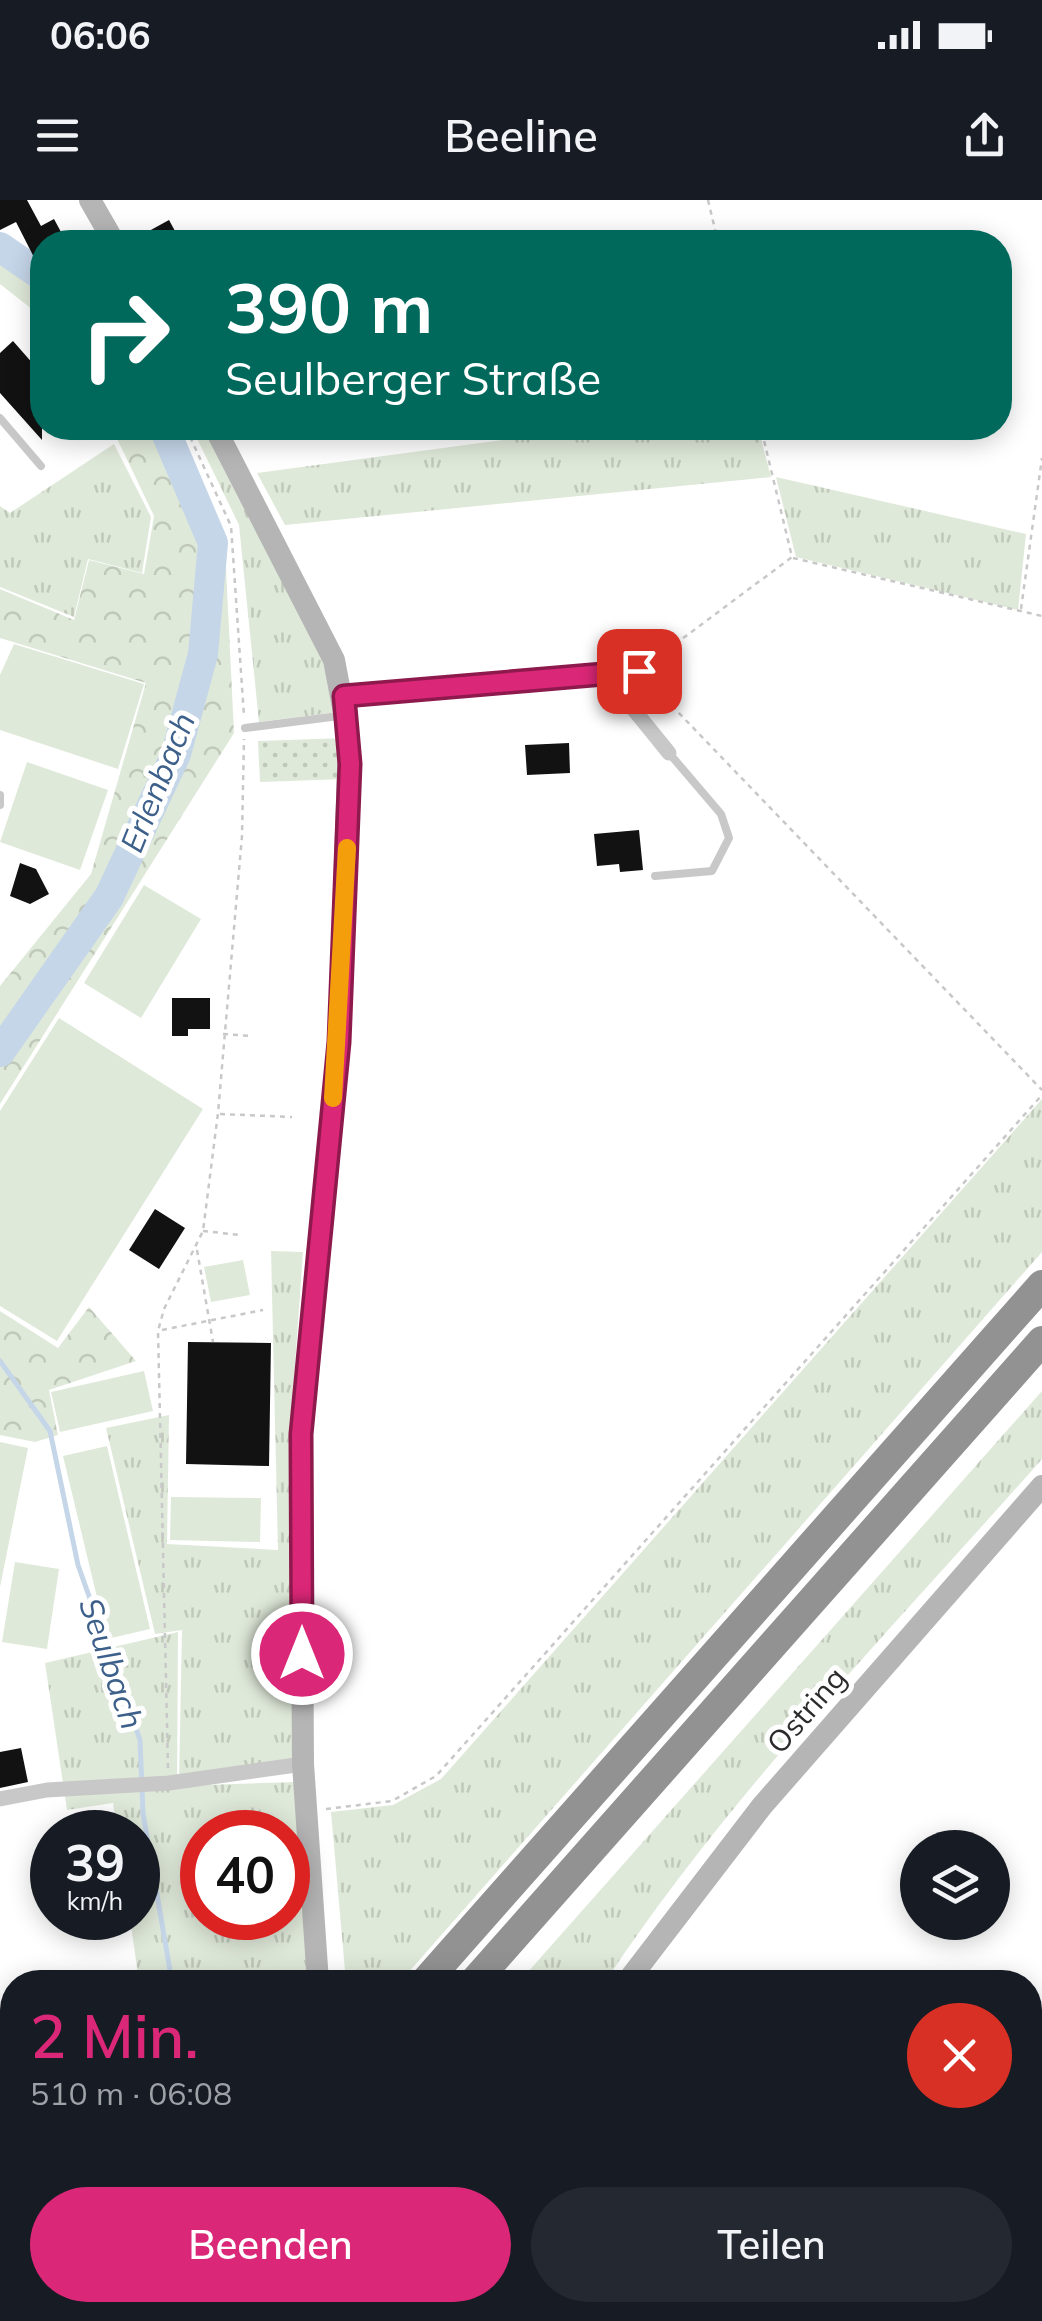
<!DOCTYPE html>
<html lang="de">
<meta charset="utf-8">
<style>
:root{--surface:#171b24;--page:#242831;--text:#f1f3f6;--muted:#9ea1a6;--accent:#db2777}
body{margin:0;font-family:Mulish,sans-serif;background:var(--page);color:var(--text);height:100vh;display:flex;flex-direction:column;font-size:38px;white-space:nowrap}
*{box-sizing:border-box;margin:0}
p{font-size:32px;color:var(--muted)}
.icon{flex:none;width:55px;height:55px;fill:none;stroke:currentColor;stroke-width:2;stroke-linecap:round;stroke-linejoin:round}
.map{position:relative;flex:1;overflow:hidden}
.details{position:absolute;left:0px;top:1770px;width:1042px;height:352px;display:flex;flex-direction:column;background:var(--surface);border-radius:40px 40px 0 0;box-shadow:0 5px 25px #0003}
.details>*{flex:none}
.guide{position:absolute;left:30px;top:30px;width:982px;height:210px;border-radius:40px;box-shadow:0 5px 25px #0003;background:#00695c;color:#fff;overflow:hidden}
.fabs{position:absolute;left:900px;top:1630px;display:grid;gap:20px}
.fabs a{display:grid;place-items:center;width:110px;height:110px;border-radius:50%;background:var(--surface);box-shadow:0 5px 25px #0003;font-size:50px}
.speed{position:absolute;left:30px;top:1610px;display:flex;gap:20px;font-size:50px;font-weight:700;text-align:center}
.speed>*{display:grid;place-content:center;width:130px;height:130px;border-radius:50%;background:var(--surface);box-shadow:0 5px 25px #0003;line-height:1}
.speed small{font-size:25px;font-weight:400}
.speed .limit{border:15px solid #d22;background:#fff;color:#111}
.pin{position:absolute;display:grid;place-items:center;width:85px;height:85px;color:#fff;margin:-42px;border-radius:20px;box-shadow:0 5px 15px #0006}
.me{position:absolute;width:110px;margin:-55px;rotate:0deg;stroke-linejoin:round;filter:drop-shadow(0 0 8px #0008)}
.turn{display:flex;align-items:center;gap:35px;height:210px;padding:0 30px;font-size:45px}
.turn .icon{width:130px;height:130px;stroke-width:2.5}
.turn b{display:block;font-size:70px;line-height:85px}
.round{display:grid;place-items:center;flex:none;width:105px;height:105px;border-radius:52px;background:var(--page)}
.summary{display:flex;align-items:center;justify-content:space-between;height:170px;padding:0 30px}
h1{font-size:60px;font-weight:600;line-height:75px;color:var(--accent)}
.action{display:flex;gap:20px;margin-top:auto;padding:20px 30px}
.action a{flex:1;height:115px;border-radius:60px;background:var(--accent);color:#fff;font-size:40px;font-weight:600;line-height:115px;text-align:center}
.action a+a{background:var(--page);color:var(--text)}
.status{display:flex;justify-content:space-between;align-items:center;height:70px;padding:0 50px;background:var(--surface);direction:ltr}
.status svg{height:28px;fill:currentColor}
header{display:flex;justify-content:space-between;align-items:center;height:130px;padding:0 30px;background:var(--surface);font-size:45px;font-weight:600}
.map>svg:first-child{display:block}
</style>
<div class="status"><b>06:06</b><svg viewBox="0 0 49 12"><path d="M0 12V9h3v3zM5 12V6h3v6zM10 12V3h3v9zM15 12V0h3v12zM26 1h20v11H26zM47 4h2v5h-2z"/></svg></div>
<header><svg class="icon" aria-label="menu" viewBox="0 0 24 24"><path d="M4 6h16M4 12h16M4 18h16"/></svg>Beeline<svg class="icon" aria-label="share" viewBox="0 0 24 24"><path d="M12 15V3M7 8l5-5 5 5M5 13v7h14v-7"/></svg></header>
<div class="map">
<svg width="1042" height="2121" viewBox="0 0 1042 2121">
<defs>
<pattern id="grass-tufts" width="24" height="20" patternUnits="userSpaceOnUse" patternTransform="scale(2.5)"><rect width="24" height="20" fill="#dfe9d9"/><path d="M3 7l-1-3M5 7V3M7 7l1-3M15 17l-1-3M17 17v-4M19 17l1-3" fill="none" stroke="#c0c8ba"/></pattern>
<pattern id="forest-crowns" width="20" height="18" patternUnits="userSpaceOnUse" patternTransform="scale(2.5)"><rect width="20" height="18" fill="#dfe9d9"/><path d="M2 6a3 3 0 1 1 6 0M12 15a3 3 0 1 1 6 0" fill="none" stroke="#c0c8ba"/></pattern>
<pattern id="park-dots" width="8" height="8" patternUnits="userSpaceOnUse" patternTransform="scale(2.5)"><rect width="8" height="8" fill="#dfe9d9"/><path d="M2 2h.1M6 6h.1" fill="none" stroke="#c0c8ba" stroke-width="1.8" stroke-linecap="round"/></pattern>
</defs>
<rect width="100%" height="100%" fill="#fff"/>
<path fill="url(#grass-tufts)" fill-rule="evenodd" d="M192,228H221L328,424L355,510L259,522L239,325Z
M592,228H758L771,277L285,325L257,273Z
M114,244L151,317L142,373L88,359L74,417L0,387V306L10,313Z
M776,277L1026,334L1018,410L796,357Z
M1042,899V1052L400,1782H346L331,1612L393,1605L441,1579Z
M271,1051L303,1052L290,1236L294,1561L179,1582L182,1430L155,1434L106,1228L169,1215L167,1344L278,1350Z
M1042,1191V1259C892,1429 730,1593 605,1782H519Z
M178,1432L177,1586L294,1582L311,1782H139L130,1718H138V1632H117L113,1603L67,1610L45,1463ZM202,1632H288V1718H202Z
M231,2110H332L336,2121H221Z"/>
<path fill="url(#forest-crowns)" d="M0,63L42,94V117L0,84Z
M112,228H175L225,347L234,533L0,904V786L91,674L146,483L0,438V389L74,420L89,360L144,374L154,316Z
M89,1107L136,1161L49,1190L58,1235L35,1242L0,1235V1111L58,1148Z"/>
<path fill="url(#park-dots)" d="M345,538L346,579L260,582L258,541Z"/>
<path fill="#dfe9d9" d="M14,444L144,484L118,569L0,530V475Z
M27,562L108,590L80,670L0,642Z
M144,685L201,719L141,818L84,783Z
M59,818L203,909L57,1141L0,1106V911Z
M243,1060L250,1095L211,1102L204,1067Z
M144,1171L153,1211L60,1232L51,1192Z
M0,1242L28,1248L0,1387Z
M107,1246L150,1429L107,1439L63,1256Z
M171,1297L261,1298L260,1342L170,1340Z
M15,1362L59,1369L47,1449L2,1442Z"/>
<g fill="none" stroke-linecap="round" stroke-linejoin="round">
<path stroke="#c5d6e9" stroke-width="5" d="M0,1161L50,1231L78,1365L140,1540L143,1613L172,1782
M255,2121L259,2110"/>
<path stroke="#c5d6e9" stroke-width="30" d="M0,47L42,76
M0,852L109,697L176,554L203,454L213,343L164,228"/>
</g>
<path fill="#121212" d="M0,0H27L41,26L54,19L61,32L52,36L55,42H42V73L16,22L0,30Z
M169,20L181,42H129Z
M13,141L42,174V240L0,193V153Z
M569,543L570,573L527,575L525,545Z
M639,630L643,670L620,672L619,664L597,666L594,634Z
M20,663L36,669L49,694L30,704L10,696Z
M172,798H210V829H188V836H172Z
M155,1009L185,1028L159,1069L129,1050Z
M188,1142L271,1143L269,1266L186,1264Z
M21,1548L28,1582L0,1588V1552Z"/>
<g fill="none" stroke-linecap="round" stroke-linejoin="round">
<path stroke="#c8c8c8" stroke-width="2.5" stroke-dasharray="5 5" stroke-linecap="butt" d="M708,0L718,42
M186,228L231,326L244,516
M793,358L1042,416
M1021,409L1042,258
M651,462L792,357L761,228
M651,484L1042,890
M223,834L251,836
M220,914L292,917
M203,1031L240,1035
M197,1050L213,1142
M162,1130L263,1110
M168,1568L158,1131L164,1109L203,1031L218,913L242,636L244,539
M326,1609L392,1601L436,1576L1042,895
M1030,1829L1042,1824
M403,2110L408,2121
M278,2121L286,2110
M485,2121L487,2110"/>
<path stroke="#c8c8c8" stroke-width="8" d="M0,218L41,266
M245,528L339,516
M0,595V605
M655,676L712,671L729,638L721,614L669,553"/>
<path stroke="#c8c8c8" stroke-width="15" d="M605,474L669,553
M344,496L639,471
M0,1599L47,1590L169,1583L303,1564"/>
<path stroke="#b5b5b5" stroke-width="22" d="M90,0L114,42
M215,228L334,460L349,539L339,842L301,1234L303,1564L318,1782
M627,1782L762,1606L1042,1286
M349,2110L353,2121
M369,2110L381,2121
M444,2121L449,2110"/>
<path stroke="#929292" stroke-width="30" d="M425,1782L1042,1085
M474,1782L1042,1141
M125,2121L135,2110
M174,2121L184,2110"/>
</g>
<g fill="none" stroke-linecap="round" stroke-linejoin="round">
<g stroke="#8e194d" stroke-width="25">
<path id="route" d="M302,1454L301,1234L339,842L350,564L344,496L639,471"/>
</g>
<use href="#route" stroke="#db2777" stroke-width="18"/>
<path stroke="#f59e0b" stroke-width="18" d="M333,898L347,648"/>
</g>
<g text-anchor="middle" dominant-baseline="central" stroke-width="10" stroke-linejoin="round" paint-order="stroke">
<g font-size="30" fill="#2b2b2b" stroke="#fff">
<text transform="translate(806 1510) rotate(-49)">Ostring</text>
</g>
<g font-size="32" font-style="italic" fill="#3d608a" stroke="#fff">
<text transform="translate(157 582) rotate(-68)">Erlenbach</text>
<text transform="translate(112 1463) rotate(71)">Seulbach</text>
</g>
</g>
</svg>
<div class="fabs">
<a><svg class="icon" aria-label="layers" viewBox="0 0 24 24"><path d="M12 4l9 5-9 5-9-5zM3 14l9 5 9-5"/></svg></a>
</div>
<div class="speed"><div>39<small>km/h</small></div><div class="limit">40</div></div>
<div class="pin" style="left:639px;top:471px;background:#d93025"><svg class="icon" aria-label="arrive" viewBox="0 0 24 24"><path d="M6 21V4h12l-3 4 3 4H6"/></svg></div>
<svg class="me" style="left:302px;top:1454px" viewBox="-20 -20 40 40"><circle r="17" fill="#db2777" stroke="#fff" stroke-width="3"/><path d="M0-11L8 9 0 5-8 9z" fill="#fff"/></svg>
<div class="guide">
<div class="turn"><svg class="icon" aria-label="right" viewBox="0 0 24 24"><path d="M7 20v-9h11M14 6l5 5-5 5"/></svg><div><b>390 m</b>Seulberger Straße</div></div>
</div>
<section class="details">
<div class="summary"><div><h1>2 Min.</h1><p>510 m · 06:08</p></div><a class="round" style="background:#d93025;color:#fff"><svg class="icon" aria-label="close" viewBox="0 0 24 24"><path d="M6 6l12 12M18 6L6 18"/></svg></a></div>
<div class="action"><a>Beenden</a><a>Teilen</a></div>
</section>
</div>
